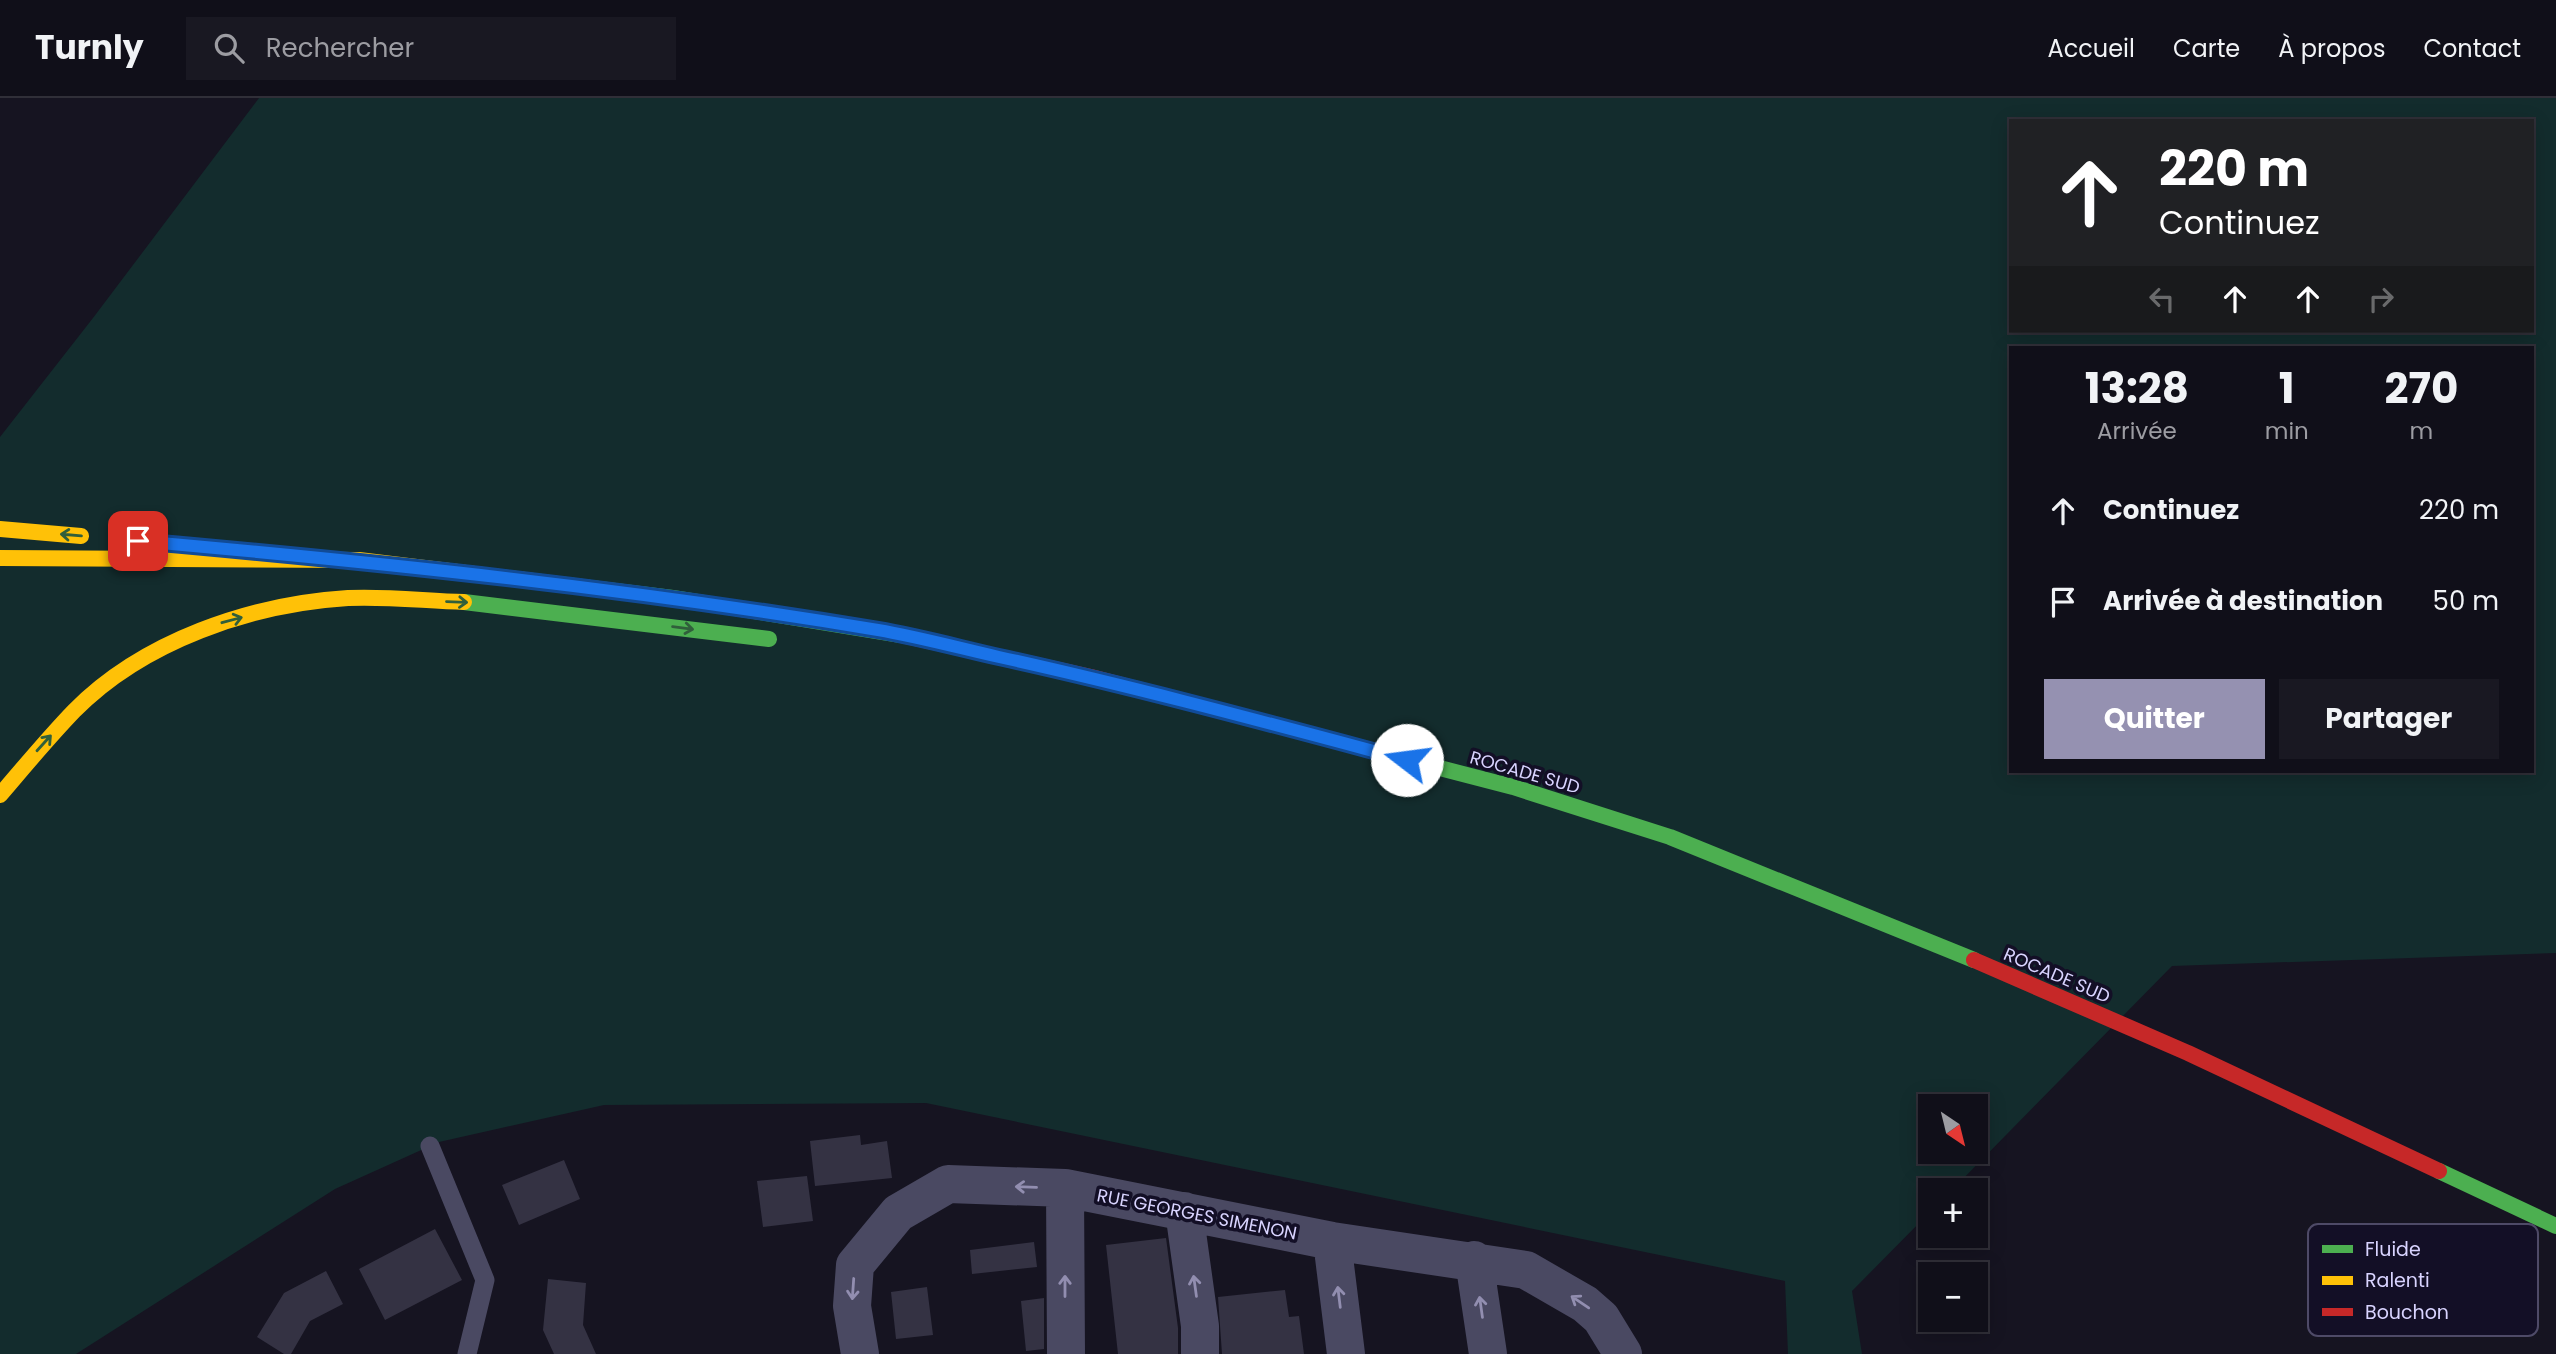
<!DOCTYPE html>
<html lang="fr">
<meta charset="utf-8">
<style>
:root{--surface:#100f19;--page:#191822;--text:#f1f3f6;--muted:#9c9ca2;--line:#302f38;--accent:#9591b1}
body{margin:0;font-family:Poppins,sans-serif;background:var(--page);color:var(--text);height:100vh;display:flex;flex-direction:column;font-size:26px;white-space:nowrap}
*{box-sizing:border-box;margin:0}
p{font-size:23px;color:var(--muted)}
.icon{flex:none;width:38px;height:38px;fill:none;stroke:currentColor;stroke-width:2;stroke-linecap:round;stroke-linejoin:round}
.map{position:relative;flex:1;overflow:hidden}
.panel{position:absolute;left:2009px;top:248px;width:525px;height:427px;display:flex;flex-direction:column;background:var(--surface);border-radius:0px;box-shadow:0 4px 18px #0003,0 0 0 2px var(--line)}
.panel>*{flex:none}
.top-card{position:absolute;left:2009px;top:21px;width:525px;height:214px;border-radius:0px;box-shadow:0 4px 18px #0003,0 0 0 2px var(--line);background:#202124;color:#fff;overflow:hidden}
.needle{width:46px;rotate:145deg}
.controls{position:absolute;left:1918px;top:996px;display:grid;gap:14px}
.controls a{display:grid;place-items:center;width:70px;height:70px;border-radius:0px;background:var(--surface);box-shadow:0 4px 18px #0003,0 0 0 2px var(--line);font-size:35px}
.pin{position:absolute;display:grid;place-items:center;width:60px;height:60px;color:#fff;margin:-30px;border-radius:14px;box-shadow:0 4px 10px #0006}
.me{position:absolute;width:77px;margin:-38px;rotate:285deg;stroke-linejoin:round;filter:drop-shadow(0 0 5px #0008)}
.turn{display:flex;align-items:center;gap:24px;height:147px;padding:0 35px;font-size:32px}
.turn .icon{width:91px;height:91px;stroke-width:2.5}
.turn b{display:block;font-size:49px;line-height:60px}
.lanes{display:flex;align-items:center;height:66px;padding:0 35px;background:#0003;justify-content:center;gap:35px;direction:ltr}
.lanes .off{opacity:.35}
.eta{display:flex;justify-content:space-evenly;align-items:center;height:119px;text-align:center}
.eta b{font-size:42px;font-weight:700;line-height:49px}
.button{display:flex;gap:14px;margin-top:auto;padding:14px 35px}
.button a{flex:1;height:80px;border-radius:0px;background:var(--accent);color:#fff;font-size:28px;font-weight:700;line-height:80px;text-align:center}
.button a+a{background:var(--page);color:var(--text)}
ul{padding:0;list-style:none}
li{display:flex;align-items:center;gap:21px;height:91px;padding:0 35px}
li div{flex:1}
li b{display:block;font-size:26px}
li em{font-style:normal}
header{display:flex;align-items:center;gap:42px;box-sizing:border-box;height:98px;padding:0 35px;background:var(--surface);border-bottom:2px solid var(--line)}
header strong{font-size:33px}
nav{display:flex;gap:38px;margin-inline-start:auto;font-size:24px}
.search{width:490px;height:63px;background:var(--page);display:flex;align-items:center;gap:18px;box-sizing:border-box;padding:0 24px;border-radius:0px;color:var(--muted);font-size:26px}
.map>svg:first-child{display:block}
</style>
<header>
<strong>Turnly</strong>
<div class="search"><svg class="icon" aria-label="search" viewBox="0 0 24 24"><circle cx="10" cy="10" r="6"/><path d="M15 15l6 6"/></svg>Rechercher</div>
<nav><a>Accueil</a><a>Carte</a><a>À propos</a><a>Contact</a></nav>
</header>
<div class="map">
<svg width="2556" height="1256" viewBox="0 0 2556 1256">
<rect width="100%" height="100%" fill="#161421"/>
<path fill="#132c2d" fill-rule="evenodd" d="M259,0H2556V855L2172,868L1952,1092H1930V1114L1852,1193L1862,1256H1788L1785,1183L926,1005L604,1007L439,1044L335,1091L76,1256H0V339L93,220ZM2011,23H2532V233H2011ZM2011,250H2532V674H2011ZM1930,1008H1976V1054H1930Z"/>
<path fill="#343243" d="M860,1037L861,1047L887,1043L892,1080L815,1088L810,1043Z
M564,1062L580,1101L519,1127L502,1087Z
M807,1078L813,1123L763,1129L757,1083Z
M435,1131L462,1182L385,1222L359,1171Z
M1166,1140L1178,1230V1256H1118L1106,1147Z
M1034,1144L1037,1169L972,1176L970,1152Z
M326,1173L343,1206L310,1223L291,1256H284L257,1239L284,1195Z
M548,1181L586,1185L583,1227L596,1256H554L543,1232Z
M927,1189L933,1237L896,1241L891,1194Z
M1285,1192L1289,1219L1299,1218L1304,1256H1222L1218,1199Z
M1044,1200V1251L1026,1253L1021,1203Z"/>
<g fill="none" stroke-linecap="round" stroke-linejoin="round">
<path stroke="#4a4962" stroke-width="19" d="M430,1048L485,1182L467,1256"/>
<path stroke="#4a4962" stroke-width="38" d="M1065,1090L1066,1256
M1184,1113L1200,1228V1256
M1332,1143L1346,1256
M1474,1162L1488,1256
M860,1256L852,1208L855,1167L898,1115L948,1086L1065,1090L1332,1143L1526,1172L1585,1206L1601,1220L1623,1256"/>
<path stroke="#4caf50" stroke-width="16" d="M525,482L673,500L901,537
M464,504L769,541
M1405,661L1513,689L1670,739L1974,862
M2439,1073L2556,1128"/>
<path stroke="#ffc107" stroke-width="16" d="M0,431L81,438
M0,460L359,462L525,482
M0,697C24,669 48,640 74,613C143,543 251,506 348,500C386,498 426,503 464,504"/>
<path stroke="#c62828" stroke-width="16" d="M901,537L1091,579L1405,661
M1974,862L2188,955L2439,1073"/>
</g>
<defs><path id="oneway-shaft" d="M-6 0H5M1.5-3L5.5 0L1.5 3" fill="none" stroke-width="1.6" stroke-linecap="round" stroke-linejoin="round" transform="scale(1.75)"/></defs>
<g stroke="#305f3b">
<use href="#oneway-shaft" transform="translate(71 437) rotate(-175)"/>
<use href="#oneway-shaft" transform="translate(457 504) rotate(2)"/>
<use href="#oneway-shaft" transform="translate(232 522) rotate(-15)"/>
<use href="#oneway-shaft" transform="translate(683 530) rotate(7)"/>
<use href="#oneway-shaft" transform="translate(44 645) rotate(-48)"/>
</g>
<g stroke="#928eb0">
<use href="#oneway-shaft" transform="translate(1026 1089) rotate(-178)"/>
<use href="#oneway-shaft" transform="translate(1065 1188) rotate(-90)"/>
<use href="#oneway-shaft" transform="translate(1195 1188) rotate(-98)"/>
<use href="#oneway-shaft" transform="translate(853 1191) rotate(94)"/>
<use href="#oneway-shaft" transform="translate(1339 1199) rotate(-97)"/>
<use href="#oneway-shaft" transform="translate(1580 1204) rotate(-146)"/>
<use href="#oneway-shaft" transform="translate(1481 1209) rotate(-98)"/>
</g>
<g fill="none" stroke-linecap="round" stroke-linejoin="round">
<g stroke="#114b97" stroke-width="18">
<path id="route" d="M138,443C386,465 633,491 878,532C919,539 959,550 999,559C1136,589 1272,626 1407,662"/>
</g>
<use href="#route" stroke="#1a73e8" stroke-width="12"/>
</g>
<g text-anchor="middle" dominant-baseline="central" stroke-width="7" stroke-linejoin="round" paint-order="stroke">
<g font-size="18" fill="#d9d4ff" stroke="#130f26">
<text transform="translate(1525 674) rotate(16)">ROCADE SUD</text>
<text transform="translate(2057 877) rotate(23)">ROCADE SUD</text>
<text transform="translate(1197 1116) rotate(11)">RUE GEORGES SIMENON</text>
</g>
</g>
<rect x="2308" y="1126" width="230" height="112" rx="10" fill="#130f26" stroke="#4e4a67" stroke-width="2"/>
<rect x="2322" y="1147" width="31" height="8" fill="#4caf50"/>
<rect x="2322" y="1178" width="31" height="9" fill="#ffc107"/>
<rect x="2322" y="1210" width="31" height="8" fill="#c62828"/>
<g font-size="19" fill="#d9d4ff">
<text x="2365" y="1158">Fluide</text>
<text x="2365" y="1189">Ralenti</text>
<text x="2365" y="1221">Bouchon</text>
</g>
</svg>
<div class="controls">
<a><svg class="needle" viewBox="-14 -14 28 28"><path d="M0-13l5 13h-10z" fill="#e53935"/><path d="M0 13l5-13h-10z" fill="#9c9ca2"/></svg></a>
<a>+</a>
<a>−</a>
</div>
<div class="pin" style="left:138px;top:443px;background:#d93025"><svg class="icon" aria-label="arrive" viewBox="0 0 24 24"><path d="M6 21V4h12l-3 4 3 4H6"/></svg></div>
<svg class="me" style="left:1407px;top:662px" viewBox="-20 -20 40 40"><circle r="19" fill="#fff"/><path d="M0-13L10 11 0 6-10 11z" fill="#1a73e8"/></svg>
<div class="top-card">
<div class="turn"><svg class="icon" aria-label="ahead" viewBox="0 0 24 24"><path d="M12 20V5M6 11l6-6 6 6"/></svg><div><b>220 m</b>Continuez</div></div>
<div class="lanes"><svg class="icon off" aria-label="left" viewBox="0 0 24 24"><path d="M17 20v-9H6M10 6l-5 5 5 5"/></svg><svg class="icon" aria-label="ahead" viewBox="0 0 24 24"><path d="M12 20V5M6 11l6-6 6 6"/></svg><svg class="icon" aria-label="ahead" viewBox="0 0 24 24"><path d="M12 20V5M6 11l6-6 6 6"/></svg><svg class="icon off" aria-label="right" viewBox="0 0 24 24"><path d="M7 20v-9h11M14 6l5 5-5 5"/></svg></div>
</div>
<section class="panel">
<div class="eta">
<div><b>13:28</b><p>Arrivée</p></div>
<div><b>1</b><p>min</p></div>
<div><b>270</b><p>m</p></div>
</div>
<ul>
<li><svg class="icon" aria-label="ahead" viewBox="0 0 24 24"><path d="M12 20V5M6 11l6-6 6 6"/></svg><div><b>Continuez</b></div><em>220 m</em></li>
<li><svg class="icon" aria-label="arrive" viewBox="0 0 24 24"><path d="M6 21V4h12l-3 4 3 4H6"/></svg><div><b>Arrivée à destination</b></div><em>50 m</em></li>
</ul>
<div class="button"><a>Quitter</a><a>Partager</a></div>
</section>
</div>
